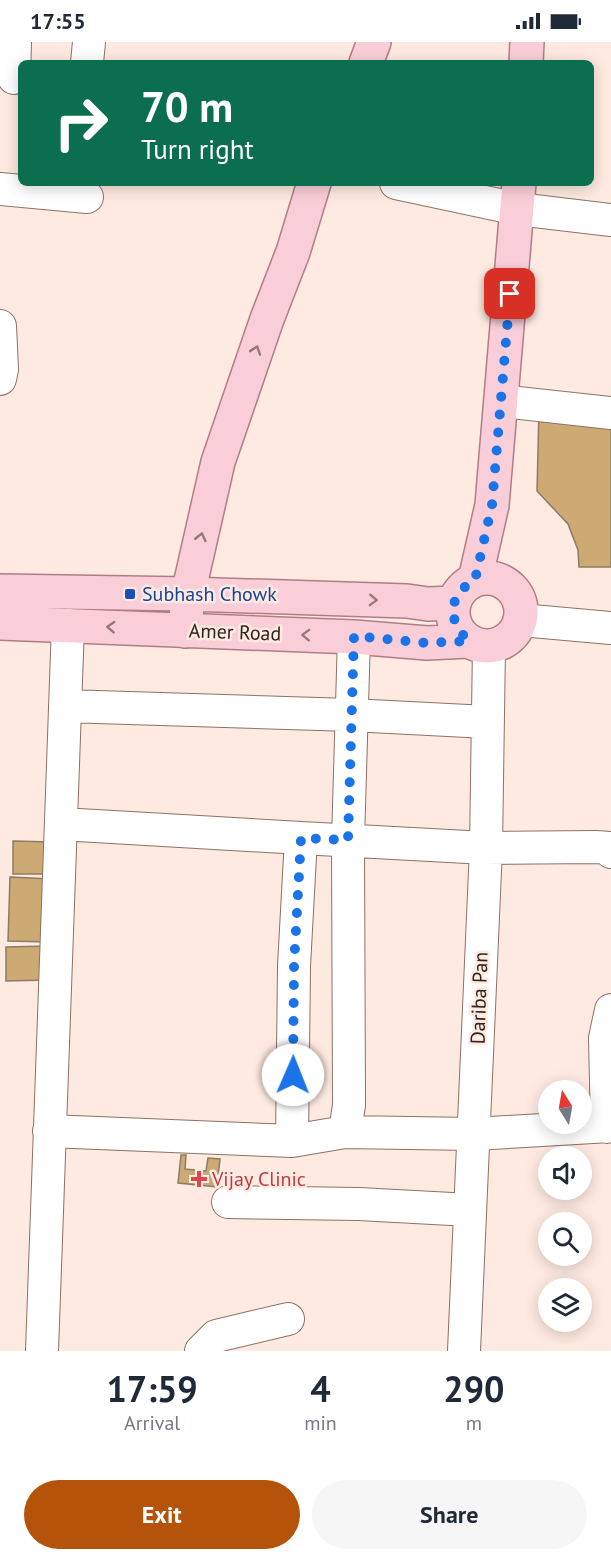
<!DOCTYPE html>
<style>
:root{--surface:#fff;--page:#f6f6f7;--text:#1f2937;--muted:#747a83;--accent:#b45309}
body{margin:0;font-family:"PT Sans",sans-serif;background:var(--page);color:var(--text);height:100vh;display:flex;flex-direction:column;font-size:22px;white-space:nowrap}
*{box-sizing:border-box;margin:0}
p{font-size:20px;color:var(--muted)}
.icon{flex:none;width:33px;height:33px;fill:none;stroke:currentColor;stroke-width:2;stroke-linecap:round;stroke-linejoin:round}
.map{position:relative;height:1309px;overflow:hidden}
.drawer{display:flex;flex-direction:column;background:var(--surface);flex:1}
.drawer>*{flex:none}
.banner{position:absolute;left:18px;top:18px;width:576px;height:126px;border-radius:9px;box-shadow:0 3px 15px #0003;background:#0b6e4f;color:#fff;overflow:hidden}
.needle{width:39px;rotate:349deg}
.tools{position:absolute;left:538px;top:1038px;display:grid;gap:12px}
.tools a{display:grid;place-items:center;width:54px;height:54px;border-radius:50%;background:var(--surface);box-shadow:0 3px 15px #0003;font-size:30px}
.pin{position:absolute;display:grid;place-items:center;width:51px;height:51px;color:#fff;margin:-26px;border-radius:12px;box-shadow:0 3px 9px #0006}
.me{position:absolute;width:66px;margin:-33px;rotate:1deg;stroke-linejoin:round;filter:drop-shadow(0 0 4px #0008)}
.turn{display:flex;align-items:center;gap:21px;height:126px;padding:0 24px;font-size:27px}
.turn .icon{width:78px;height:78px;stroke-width:2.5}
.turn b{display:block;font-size:42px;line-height:51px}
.eta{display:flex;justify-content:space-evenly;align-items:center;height:102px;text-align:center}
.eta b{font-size:36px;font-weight:600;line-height:42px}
.button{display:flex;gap:12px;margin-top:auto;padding:12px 24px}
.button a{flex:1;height:69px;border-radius:36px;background:var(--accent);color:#fff;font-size:24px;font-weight:600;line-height:69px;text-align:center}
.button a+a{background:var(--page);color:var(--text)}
.status{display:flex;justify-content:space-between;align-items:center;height:42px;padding:0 30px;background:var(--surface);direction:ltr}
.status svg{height:16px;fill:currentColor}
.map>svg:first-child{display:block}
</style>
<div class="status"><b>17:55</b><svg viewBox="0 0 49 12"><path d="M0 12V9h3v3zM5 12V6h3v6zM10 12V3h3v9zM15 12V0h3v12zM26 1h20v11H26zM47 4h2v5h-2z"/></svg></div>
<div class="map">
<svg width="611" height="1309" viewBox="0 0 611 1309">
<rect width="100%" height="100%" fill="#feeae1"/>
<path fill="#cda973" stroke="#8d7c63" stroke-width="1.5" d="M539,367L611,379V525H579L578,508L568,482L537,449Z
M13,799L52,800L51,832H13Z
M10,835L52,837L49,900L8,899Z
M48,904V938L6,939V905Z
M181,1113H186L185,1127L206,1129L208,1116L220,1117L217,1145L178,1141Z"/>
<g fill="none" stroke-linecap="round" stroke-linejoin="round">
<g stroke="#8d7163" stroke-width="34">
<path id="minor" d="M87,21L89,0
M14,36L15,0
M396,141L518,167L611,178
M0,147L87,155
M0,284L2,327L0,337
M501,359L611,371
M521,578L611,586
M65,664L351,673L487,680
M61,782L301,796
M607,1085L605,996L611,968
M49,1089L292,1099L345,1090L349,1063L348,798L354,595
M345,1090L474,1092L611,1084
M292,1099L294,924L301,796L486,806L596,805L609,806L611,810
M228,1160L359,1162L470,1168
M42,1309L68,583
M201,1309L216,1294L288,1277
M464,1309L486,806L489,604"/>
</g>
<g stroke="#b07d86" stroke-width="36">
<path id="major" d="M366,21L374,0
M526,21L527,0
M453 570a34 34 0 1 1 68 0a34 34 0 1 1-68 0Z
M475,538L492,463L519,141
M0,549L188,552L407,559L428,562L454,561
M0,581L354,595L427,601L469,599
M185,589L188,552L218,420L267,277L293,210L314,141"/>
</g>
<use href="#minor" stroke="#fff" stroke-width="32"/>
<use href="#major" stroke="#faced8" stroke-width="33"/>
</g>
<defs><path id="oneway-chevron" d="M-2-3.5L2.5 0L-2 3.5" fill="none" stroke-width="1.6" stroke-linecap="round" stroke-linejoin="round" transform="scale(1.5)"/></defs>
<g stroke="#94787a">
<use href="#oneway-chevron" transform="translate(256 308) rotate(-71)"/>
<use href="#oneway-chevron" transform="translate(201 495) rotate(-77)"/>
<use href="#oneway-chevron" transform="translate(373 558) rotate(2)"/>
<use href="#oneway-chevron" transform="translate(111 585) rotate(-177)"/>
<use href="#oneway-chevron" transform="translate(306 593) rotate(-178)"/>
</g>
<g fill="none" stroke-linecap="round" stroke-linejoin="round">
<path stroke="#1a73e8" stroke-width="10" stroke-dasharray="0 18" d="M293,1033L294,924L301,796L348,798L354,594L427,601L469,599C446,578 448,553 475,538L492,463L510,252"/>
</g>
<rect fill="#1a4fb4" stroke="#feeae1" stroke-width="2" x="124" y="546" width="12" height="12" rx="3"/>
<path fill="#e0444e" stroke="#feeae1" stroke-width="2" d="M196 1128h6v6h6v6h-6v6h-6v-6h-6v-6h6z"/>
<g text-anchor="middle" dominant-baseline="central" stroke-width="5" stroke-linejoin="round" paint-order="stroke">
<g font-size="20" fill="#164399" stroke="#feeae1" text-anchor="start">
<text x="142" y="552">Subhash Chowk</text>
</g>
<g font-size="20" fill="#2f231d" stroke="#feeae1">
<text transform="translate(235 590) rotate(2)">Amer Road</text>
<text transform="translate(479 956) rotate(-88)">Dariba Pan</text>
</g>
<g font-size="20" fill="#be3a42" stroke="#feeae1" text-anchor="start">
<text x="212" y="1137">Vijay Clinic</text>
</g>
</g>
</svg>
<div class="tools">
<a><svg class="needle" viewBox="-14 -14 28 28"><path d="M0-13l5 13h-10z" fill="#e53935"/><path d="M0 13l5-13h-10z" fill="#747a83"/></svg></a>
<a><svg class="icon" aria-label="sound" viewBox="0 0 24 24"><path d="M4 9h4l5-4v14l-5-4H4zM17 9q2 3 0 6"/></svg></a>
<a><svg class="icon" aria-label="search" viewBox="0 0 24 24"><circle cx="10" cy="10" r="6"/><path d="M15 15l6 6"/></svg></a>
<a><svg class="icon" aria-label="layers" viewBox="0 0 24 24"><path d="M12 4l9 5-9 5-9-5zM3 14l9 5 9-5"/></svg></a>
</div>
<div class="pin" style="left:510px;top:252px;background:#d93025"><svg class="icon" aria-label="arrive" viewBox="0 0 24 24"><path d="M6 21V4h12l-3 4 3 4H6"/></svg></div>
<svg class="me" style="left:293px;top:1033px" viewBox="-20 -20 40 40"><circle r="19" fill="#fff"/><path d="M0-13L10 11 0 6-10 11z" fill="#1a73e8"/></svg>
<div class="banner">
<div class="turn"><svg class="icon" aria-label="right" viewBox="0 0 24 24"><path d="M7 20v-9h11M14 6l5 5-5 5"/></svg><div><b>70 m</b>Turn right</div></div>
</div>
</div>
<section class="drawer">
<div class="eta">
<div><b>17:59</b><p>Arrival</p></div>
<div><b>4</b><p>min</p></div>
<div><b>290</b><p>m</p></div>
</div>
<div class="button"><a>Exit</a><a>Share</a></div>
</section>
